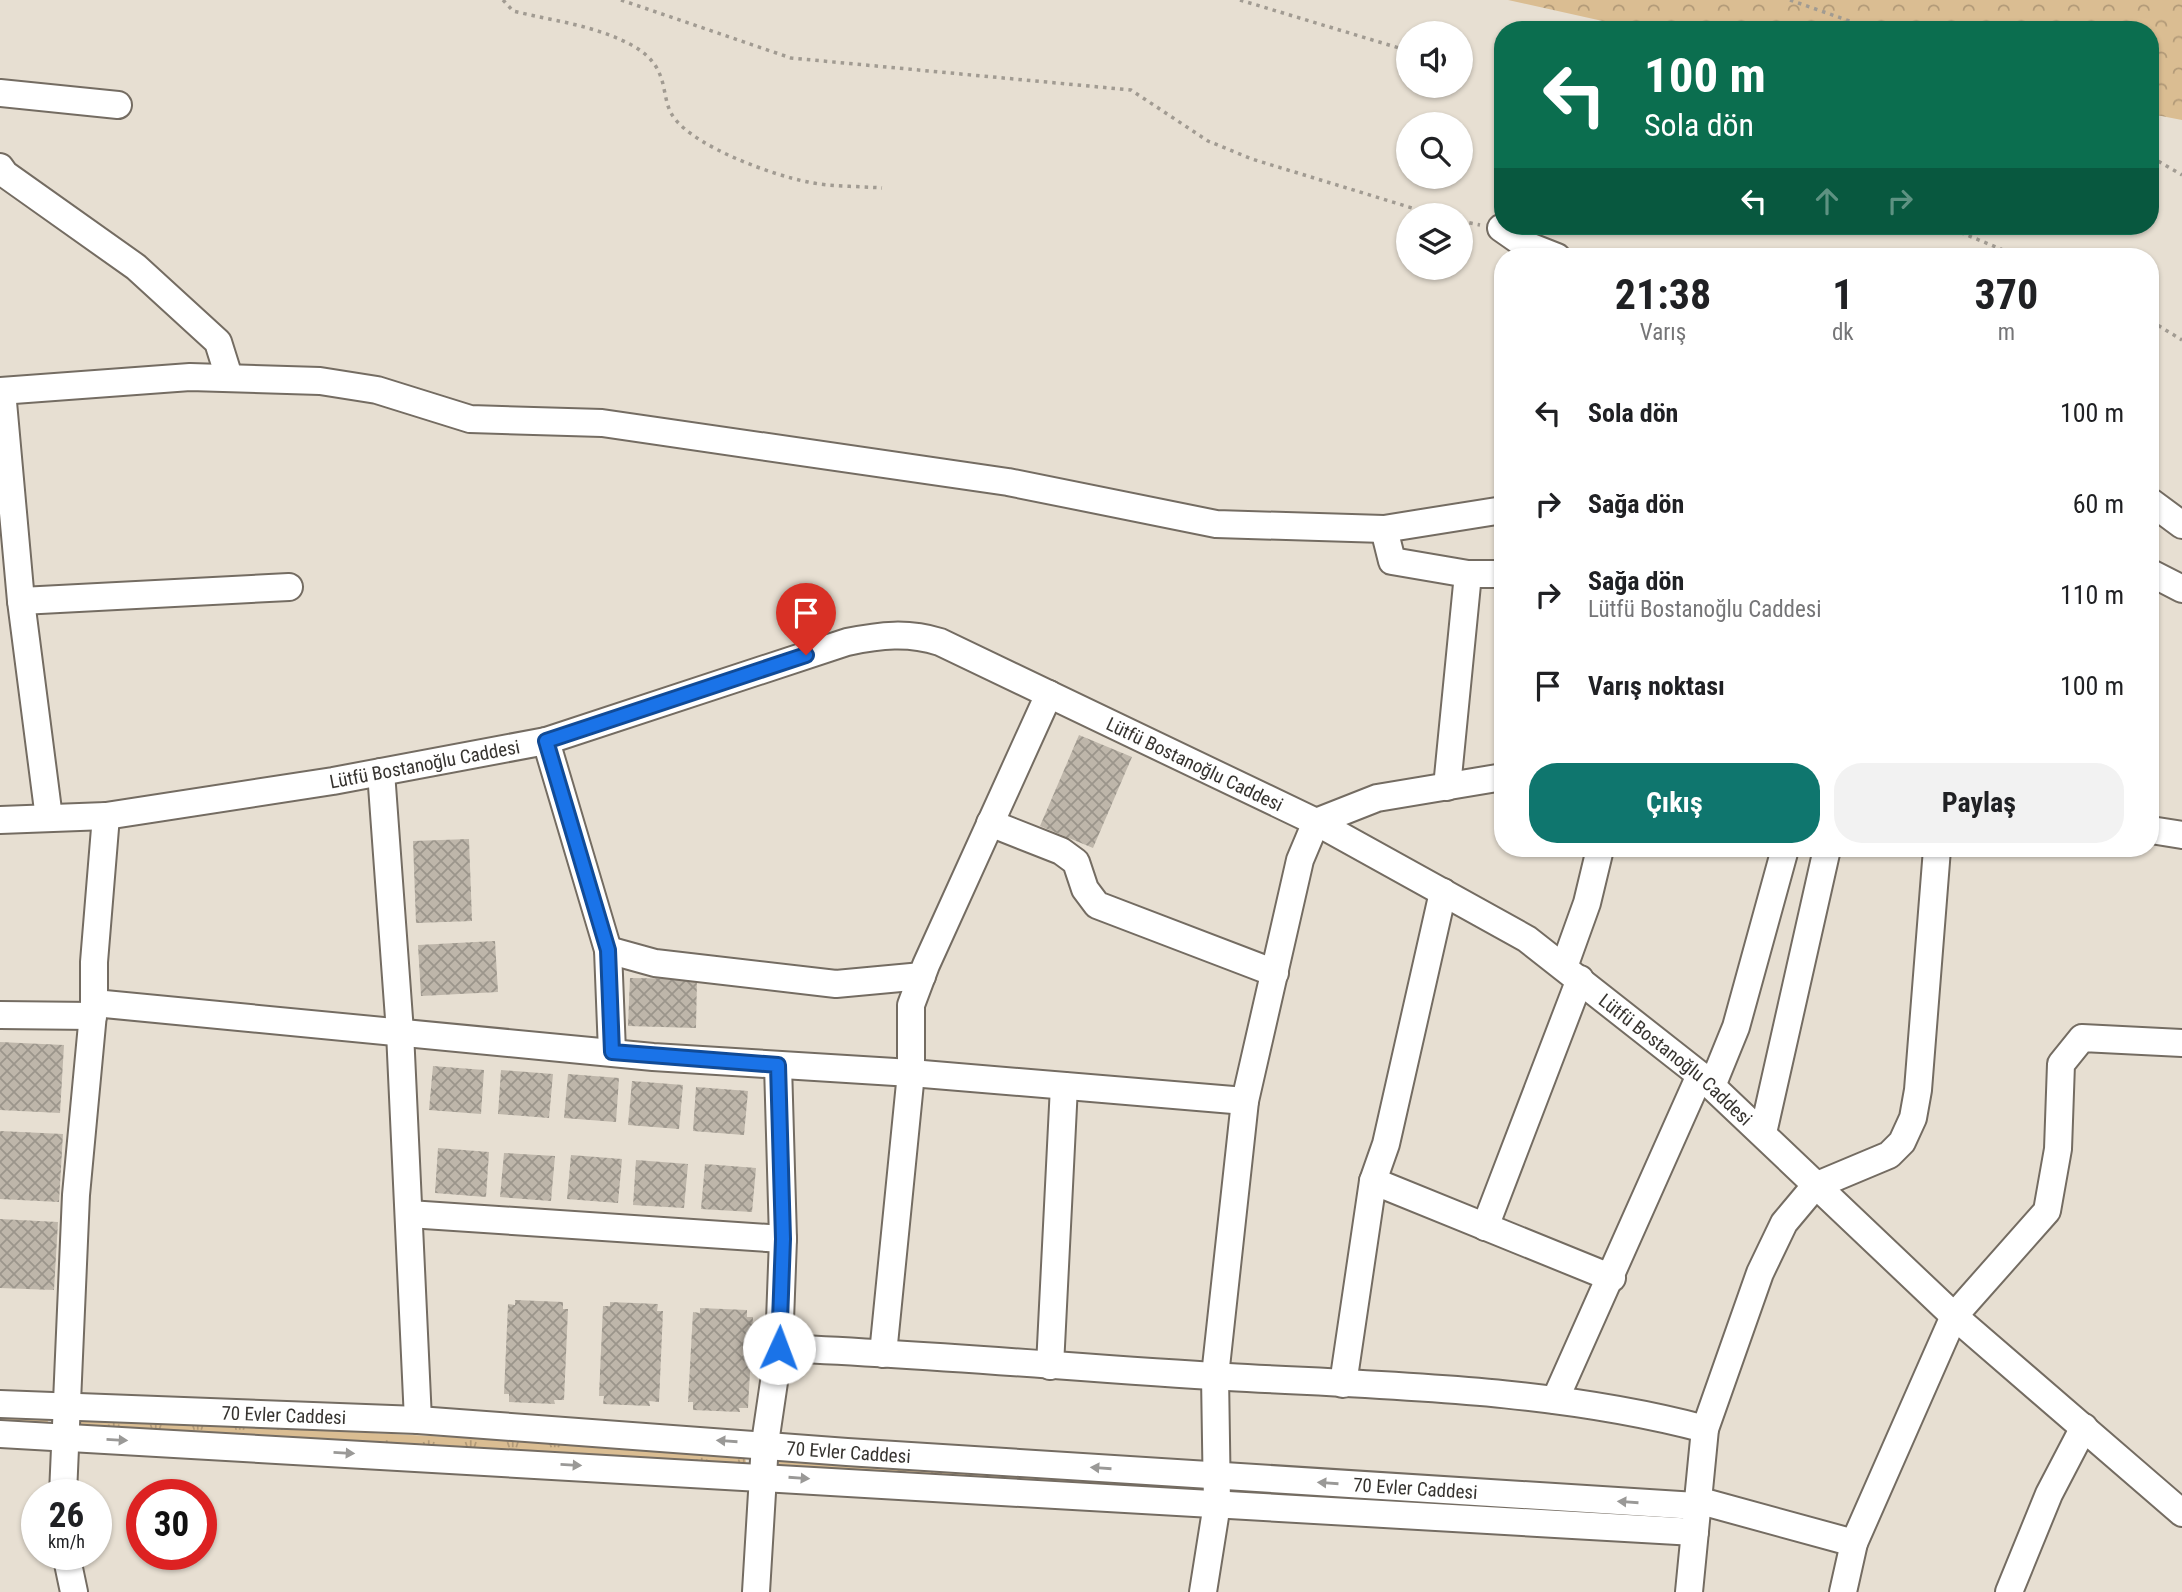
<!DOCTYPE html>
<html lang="tr">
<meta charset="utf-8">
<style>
:root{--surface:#fff;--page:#f2f2f2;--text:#202124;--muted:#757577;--accent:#0f766e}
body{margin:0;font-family:"Roboto Condensed",sans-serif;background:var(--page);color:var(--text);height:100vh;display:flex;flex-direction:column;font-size:26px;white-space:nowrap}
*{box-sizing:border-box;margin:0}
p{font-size:23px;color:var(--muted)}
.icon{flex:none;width:38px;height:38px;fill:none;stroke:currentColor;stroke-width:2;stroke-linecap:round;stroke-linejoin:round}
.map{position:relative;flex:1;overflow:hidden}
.details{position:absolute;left:1494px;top:248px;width:665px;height:609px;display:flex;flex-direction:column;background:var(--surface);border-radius:28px;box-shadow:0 2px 5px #0004}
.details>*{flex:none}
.banner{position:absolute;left:1494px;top:21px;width:665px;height:214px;border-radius:28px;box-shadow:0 2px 5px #0004;background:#0b6e4f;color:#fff;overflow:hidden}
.tools{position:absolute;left:1396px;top:21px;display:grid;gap:14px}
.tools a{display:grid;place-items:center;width:77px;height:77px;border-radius:50%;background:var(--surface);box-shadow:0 2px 5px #0004;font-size:35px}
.speed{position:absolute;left:21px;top:1479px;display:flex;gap:14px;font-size:35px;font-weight:700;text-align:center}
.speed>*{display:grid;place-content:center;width:91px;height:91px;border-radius:50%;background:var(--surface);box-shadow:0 2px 5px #0004;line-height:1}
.speed small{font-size:18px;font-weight:400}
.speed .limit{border:10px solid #d22;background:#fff;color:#111}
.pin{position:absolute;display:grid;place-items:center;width:60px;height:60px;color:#fff;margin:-72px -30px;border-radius:50% 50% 50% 0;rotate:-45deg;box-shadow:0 0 7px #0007}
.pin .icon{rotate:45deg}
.me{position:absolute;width:77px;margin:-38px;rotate:2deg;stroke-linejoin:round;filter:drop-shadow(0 0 5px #0008)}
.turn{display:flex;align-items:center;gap:24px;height:147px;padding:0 35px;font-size:32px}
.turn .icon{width:91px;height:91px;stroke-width:2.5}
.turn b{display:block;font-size:49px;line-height:60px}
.lanes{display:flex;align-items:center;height:66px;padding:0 35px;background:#0003;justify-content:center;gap:35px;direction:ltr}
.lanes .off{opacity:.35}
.eta{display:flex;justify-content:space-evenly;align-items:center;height:119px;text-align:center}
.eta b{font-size:42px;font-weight:700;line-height:49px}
.primary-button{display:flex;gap:14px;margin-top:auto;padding:14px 35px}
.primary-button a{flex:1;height:80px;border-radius:28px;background:var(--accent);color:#fff;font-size:28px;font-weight:700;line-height:80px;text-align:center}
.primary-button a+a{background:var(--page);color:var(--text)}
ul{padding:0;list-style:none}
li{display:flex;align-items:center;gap:21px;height:91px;padding:0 35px}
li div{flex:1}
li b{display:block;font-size:26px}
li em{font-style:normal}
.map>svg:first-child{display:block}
</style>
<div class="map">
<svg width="2182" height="1592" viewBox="0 0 2182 1592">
<defs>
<pattern id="grass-tufts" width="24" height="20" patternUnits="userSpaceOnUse" patternTransform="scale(1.75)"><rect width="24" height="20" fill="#dabd92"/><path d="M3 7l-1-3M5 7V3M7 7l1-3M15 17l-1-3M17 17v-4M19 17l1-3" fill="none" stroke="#b29a78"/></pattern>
<pattern id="forest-crowns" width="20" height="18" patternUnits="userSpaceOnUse" patternTransform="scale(1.75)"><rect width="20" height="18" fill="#dabd92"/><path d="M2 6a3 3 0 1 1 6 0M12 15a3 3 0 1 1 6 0" fill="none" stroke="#b29a78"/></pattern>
<pattern id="building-cross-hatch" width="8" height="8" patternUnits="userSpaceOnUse" patternTransform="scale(1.75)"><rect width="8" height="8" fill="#beb6aa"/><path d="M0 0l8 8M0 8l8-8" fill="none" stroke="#9b958b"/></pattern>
</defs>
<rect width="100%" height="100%" fill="#e7dfd2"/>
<path fill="url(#grass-tufts)" d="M0,1414L47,1417L49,1427L0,1429Z
M79,1418L744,1452L746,1462L744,1465L81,1427L77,1425Z"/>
<path fill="url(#forest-crowns)" d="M1508,0H2182V120L2151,114V30H1643Z
M778,1453L1201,1481L1202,1493L779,1465Z"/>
<path fill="url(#building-cross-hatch)" d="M1079,735L1132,757L1093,848L1040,826Z
M469,839L472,921L416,923L413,841Z
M495,941L498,992L421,996L418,945Z
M630,978L697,979L696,1028L628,1026Z
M0,1042L64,1045L60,1113L0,1110Z
M433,1066L484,1070L481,1114L429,1110Z
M501,1070L553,1074L549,1118L498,1114Z
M568,1074L619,1078L616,1122L564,1118Z
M632,1081L683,1085L679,1129L628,1125Z
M696,1087L748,1091L744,1135L693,1131Z
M0,1131L63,1134L59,1202L0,1199Z
M438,1148L489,1152L486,1197L435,1193Z
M504,1153L555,1156L551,1201L500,1197Z
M571,1155L622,1159L618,1203L567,1199Z
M636,1160L688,1164L684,1208L633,1205Z
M705,1164L756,1168L752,1212L701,1209Z
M0,1219L58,1222L54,1290L0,1288Z
M515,1300L563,1302V1309H568L564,1400H554L555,1404L509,1402V1394H504L508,1304L515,1305Z
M610,1302L658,1304L657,1311H663L659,1402L649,1401L650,1406L603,1404L604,1396H599L603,1306H610Z
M700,1308L747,1310V1317H753L748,1408H739L740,1412L693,1410V1402H688L693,1312L700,1313Z"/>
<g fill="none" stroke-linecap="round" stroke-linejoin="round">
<g stroke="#746c62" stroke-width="30">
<g id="minor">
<path d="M0,93L118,105"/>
<path d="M0,167L5,174L136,267L218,342L229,377"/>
<path d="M1501,228L1524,244L1557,257"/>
<path d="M0,391L190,377L320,381L377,390L470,419L602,423L1008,482L1216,524L1384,529L1503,510"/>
<path d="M2,391L21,601L49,818"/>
<path d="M2151,502L2182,525"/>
<path d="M1384,529L1392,561L1468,574H1503"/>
<path d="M2151,573L2182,589"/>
<path d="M21,601L289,587"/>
<path d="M546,741L608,950L612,1052"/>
<path d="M381,772L400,1032L418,1420"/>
<path d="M1447,787L1468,574"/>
<path id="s1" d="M0,820L106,816L333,781L546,741L847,642C881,635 908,632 940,642L1316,822L1527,939L1700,1075L1954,1316L2182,1513"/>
<path d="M990,823L1061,851L1076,862L1085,889L1097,905L1275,973"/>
<path d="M2151,830L2182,835"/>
<path d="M608,950L655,963L836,984L922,976"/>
<path d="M1564,967L1587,903L1600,849"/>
<path d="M94,1003L653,1057L911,1073L1245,1101"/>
<path d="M0,1015L93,1016"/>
<path d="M1712,1086L1736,1027L1785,849"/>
<path d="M1763,1133L1827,849"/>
<path d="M1373,1181L1612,1278"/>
<path d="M409,1214L783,1239"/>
<path d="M1485,1227L1580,979"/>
<path d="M779,1348C928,1354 1078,1368 1228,1377C1387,1386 1551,1388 1705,1429"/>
<path d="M883,1354L911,1073V1005L926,965L1049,694"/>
<path d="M1050,1366L1064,1086"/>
<path d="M1343,1384L1373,1181L1386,1144L1443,892"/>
<path d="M1555,1400L1700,1075"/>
<path id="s2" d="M0,1404L418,1420L847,1452L1696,1506"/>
<path d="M0,1434L1695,1532"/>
<path d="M63,1494L76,1195L94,1003V962L106,816"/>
<path d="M1697,1500L1854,1543"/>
<path d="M66,1554L74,1592"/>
<path d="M756,1592L765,1443L779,1348L783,1239L778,1065"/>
<path d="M1203,1592L1217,1504L1215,1376L1245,1101L1300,860L1316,822L1377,798L1503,777"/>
<path d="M1689,1592L1705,1429L1760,1273L1784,1223L1815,1186L1889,1155L1902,1142L1913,1118L1918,1090L1937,849"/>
<path d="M1843,1592L1854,1543L1954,1316L2047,1211L2058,1149L2061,1064L2082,1038L2182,1043"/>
<path d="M2009,1592L2049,1494L2084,1427"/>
</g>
</g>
<path stroke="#a19b92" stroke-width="3.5" stroke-dasharray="3.5 5" stroke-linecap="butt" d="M503,0L513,11C554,21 599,26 635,47C673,70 658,98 675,119C698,148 772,175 808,182C831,187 858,186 882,188
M621,0L791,58L1131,90L1208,141L1252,159L1435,215
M1240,0L1409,51
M1790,0L1875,30
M2151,157L2182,175
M1461,221L1480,225
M1945,226L2020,257
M2151,321L2182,340"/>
<use href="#minor" stroke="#fff" stroke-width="26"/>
</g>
<defs><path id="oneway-solid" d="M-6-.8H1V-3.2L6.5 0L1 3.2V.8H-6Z" transform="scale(1.75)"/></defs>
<g fill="#9a9997">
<use href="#oneway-solid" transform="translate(117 1440) rotate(3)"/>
<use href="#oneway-solid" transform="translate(727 1441) rotate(-176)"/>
<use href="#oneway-solid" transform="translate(344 1453) rotate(3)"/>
<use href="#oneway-solid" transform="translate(571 1465) rotate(3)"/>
<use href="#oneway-solid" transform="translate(1101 1468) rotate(-176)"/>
<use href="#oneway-solid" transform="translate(799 1478) rotate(4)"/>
<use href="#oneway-solid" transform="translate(1328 1483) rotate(-176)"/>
<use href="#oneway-solid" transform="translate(1628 1502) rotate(-176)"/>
</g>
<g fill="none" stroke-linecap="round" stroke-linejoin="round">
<g stroke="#114b97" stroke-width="18">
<path id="route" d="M779,1348L783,1239L778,1065L612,1052L608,950L546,741L806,655"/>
</g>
<use href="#route" stroke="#1a73e8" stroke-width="12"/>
</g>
<g text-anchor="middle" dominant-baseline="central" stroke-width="7" stroke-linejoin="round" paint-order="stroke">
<g font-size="19" fill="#36332f" stroke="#e7dfd2">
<text stroke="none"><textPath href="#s1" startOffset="429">Lütfü Bostanoğlu Caddesi</textPath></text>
<text stroke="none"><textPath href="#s1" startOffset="1246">Lütfü Bostanoğlu Caddesi</textPath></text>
<text stroke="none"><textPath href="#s1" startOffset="1813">Lütfü Bostanoğlu Caddesi</textPath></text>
<text stroke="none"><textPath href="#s2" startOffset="284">70 Evler Caddesi</textPath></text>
<text stroke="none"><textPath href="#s2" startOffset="850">70 Evler Caddesi</textPath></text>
<text stroke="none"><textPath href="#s2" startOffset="1418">70 Evler Caddesi</textPath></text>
</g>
</g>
</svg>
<div class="tools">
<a><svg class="icon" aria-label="sound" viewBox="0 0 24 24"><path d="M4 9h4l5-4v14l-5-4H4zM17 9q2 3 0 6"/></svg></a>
<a><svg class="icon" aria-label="search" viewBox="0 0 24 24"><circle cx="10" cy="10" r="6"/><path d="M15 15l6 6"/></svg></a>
<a><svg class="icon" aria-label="layers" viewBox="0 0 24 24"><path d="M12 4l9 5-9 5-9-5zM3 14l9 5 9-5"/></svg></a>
</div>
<div class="speed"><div>26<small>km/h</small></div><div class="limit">30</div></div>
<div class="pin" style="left:806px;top:655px;background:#d93025"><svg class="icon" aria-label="arrive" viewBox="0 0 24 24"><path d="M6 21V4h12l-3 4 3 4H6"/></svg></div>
<svg class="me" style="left:779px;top:1348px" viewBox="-20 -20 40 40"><circle r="19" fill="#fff"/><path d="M0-13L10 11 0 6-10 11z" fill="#1a73e8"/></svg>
<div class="banner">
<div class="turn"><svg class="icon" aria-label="left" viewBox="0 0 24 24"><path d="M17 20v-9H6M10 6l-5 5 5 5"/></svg><div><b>100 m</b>Sola dön</div></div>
<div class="lanes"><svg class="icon" aria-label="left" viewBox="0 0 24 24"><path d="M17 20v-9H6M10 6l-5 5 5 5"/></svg><svg class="icon off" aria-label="ahead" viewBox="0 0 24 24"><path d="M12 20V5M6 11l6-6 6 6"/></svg><svg class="icon off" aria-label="right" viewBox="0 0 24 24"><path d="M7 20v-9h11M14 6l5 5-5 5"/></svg></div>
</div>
<section class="details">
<div class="eta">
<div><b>21:38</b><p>Varış</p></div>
<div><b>1</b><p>dk</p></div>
<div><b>370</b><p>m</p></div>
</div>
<ul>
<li><svg class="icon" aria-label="left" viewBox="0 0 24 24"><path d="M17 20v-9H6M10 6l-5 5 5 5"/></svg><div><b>Sola dön</b></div><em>100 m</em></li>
<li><svg class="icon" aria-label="right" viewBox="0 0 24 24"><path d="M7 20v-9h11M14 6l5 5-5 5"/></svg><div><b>Sağa dön</b></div><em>60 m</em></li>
<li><svg class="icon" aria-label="right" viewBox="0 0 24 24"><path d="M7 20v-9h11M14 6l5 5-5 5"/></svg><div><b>Sağa dön</b><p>Lütfü Bostanoğlu Caddesi</p></div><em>110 m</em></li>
<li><svg class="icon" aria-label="arrive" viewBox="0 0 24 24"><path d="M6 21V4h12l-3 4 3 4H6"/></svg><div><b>Varış noktası</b></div><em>100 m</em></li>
</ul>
<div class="primary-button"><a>Çıkış</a><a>Paylaş</a></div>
</section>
</div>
